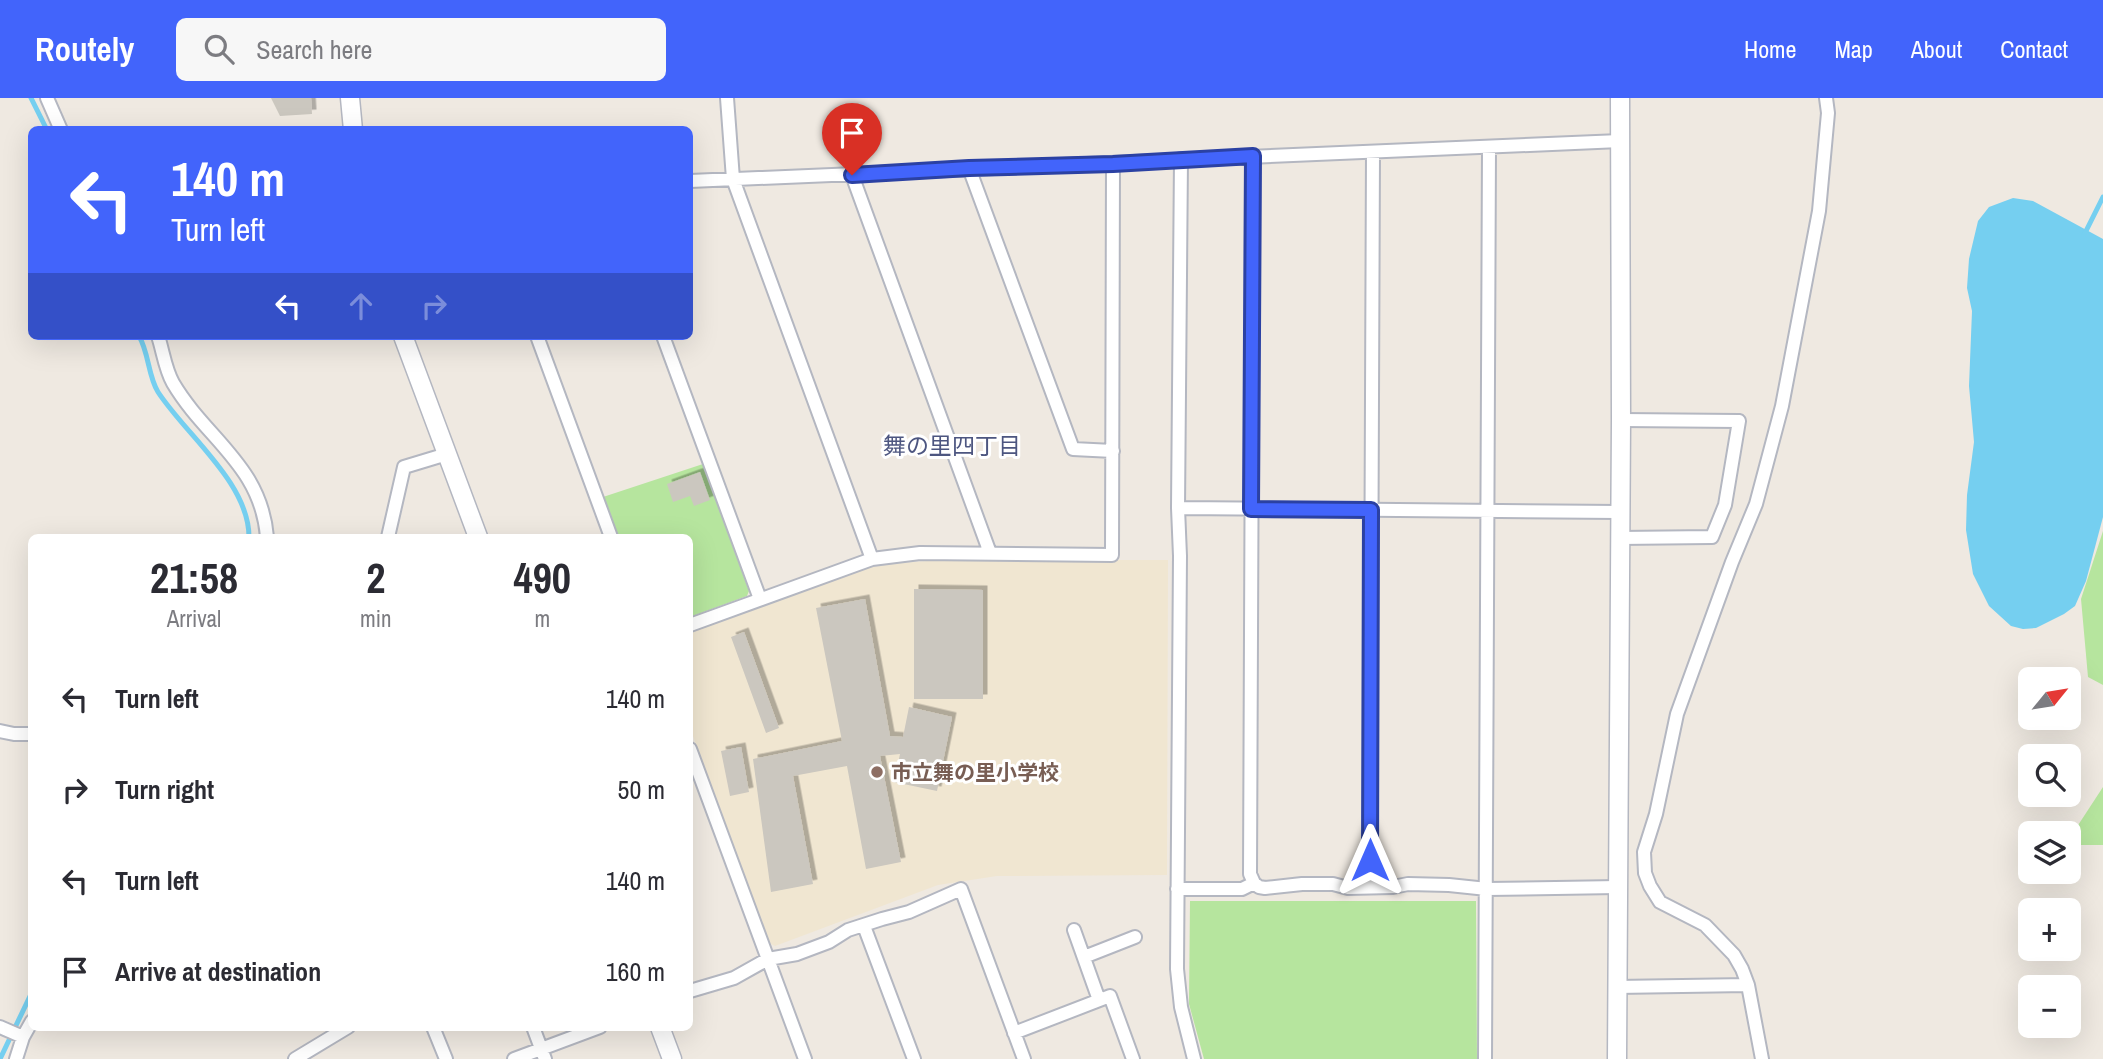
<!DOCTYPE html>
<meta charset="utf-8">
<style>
:root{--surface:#fff;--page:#f7f7f7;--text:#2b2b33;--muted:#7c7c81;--accent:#4264fb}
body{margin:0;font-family:"Archivo Narrow","Noto Sans JP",sans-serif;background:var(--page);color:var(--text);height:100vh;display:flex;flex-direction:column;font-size:26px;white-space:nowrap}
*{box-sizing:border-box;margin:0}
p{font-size:23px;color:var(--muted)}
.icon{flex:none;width:38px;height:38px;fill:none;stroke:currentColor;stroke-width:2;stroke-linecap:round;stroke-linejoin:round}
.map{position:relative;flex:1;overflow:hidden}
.sheet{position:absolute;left:28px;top:436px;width:665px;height:497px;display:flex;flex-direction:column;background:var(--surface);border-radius:10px;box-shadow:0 7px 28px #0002}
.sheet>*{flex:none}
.guide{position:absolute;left:28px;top:28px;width:665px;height:214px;border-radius:10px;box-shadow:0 7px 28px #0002;background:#4264fb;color:#fff;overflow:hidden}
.needle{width:46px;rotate:60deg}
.buttons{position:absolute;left:2018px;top:569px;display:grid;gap:14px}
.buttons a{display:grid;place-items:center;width:63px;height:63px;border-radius:10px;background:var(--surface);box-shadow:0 7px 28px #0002;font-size:35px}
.pin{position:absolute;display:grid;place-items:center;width:60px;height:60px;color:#fff;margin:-72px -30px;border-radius:50% 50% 50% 0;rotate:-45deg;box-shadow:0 0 7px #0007}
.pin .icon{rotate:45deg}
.me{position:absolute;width:77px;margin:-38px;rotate:0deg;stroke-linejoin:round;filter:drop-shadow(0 0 5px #0008)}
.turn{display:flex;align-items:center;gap:24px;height:147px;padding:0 28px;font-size:32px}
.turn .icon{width:91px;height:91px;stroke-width:2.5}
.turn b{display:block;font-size:49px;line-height:60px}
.lanes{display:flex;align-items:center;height:66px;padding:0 28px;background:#0003;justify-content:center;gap:35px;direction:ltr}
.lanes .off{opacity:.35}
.eta{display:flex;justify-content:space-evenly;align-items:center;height:119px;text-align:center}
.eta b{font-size:42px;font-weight:800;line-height:49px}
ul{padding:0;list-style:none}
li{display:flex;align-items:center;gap:21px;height:91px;padding:0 28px}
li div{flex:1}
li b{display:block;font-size:26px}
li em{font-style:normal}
header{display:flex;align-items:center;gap:42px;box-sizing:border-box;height:98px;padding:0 35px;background:var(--accent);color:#fff}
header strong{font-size:33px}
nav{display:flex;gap:38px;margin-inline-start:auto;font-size:24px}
.search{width:490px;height:63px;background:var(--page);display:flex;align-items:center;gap:18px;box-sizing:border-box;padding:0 24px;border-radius:10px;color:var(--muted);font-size:26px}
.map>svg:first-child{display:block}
</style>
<header>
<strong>Routely</strong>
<div class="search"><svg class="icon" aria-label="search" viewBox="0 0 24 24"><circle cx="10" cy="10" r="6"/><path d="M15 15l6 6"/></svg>Search here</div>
<nav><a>Home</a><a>Map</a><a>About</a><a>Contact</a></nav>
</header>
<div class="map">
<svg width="2103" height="961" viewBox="0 0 2103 961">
<defs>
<filter id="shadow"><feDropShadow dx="4.5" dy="-4.5" stdDeviation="0" flood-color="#0004"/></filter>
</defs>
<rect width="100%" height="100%" fill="#efe9e1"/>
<path fill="#f0e6d1" d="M939,462H1168L1167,777L997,778L938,787L775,848L771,846L768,841L690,630V535L863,471L889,466Z"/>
<path fill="#b6e59e" d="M703,366L749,493L747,498L690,519V439H618L603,399Z
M2103,433V587L2088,579L2081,501Z
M2103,689V747H2069V741Z
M1190,803H1476L1477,961H1204L1189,906Z"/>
<path fill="#75cff0" d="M2013,100L2033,103L2103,141V419L2086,483L2075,508L2064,516L2036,530L2023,531L2011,528L1989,508L1973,476L1966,432L1967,397L1974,344L1969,288L1972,213L1967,190L1969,161L1978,123L1989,109Z"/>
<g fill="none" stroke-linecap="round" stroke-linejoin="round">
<path stroke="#75cff0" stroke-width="5" d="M31,0L47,32
M2084,137L2103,99
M139,238C149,255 148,278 158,294C186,337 249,385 249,439
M0,961L32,894"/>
</g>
<path fill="#cbc7bf" filter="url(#shadow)" d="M271,0H311L312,16L280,18Z
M700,374L710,402L694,408L690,398L673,404L667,386Z
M914,491L983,492V601H914Z
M865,501L890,638L903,639L909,609L952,619L937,693L894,684L900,656L880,658L901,764L866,771L847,668L793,678L813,786L771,794L753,661L842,643L816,510Z
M744,534L779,630L766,635L731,539Z
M741,649L749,694L730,698L721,653Z"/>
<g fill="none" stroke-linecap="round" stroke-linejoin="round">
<g stroke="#b4b7c1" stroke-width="16">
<path id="street" d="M47,0L61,32
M727,0L733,81L872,461
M1253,58L1250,776L1254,785L1259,789L1265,790L1302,786H1333L1348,790L1393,789L1408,786L1449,787L1487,791L1618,789
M1181,61L1178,410L1180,458L1177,871L1181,909L1194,961
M969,70L1073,351L1113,353
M852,77L990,455
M690,83L1620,43
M158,238C163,253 165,271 173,285C206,341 261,367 267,439
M537,238L611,439
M663,238L760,501
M1178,410L1620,414
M388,439L404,369L447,356
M1619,440L1712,439L1725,407L1739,323L1621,322
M690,527L872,461L920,455L1112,457L1113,66
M0,633L14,636H32
M690,651L805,961
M1370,789L1373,54
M1177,791H1242L1254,785
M864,828L914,961
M1074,832L1099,902
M1084,859L1135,839
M1616,889L1748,887
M690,893L734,880L768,861L797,856L829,844L848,832L882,821L909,814L961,791L1024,961
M0,929L23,939
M433,929L446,961
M533,929L545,961
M1014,935L1110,898L1133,961
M16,961L23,939L32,923
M295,961L348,929
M514,961L600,929
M1485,961L1489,50
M1762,961L1748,887L1742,871L1734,857L1705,827L1660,804L1650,788L1645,775L1644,754L1656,716L1677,616L1732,464L1756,406L1782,308L1819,113L1828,15L1826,0"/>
</g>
<g stroke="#b4b7c1" stroke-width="21">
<path id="secondary" d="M350,0L353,32
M403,238L478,439
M660,929L672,961
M1617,961L1621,322L1620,0"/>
</g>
<use href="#street" stroke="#fff" stroke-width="12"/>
<use href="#secondary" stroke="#fff" stroke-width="18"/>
</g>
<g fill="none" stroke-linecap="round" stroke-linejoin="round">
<g stroke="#2b41a3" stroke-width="18">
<path id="route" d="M852,77L969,70L1113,66L1253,58L1251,411L1371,412L1370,762"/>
</g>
<use href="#route" stroke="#4264fb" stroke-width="12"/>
</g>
<circle fill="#8d6e63" stroke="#fff" stroke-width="2.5" cx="877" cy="674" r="7"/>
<g text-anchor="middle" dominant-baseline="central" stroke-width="6" stroke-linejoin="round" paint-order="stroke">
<g font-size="21" font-weight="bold" fill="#785e54" stroke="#fff" text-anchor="start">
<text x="891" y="674">市立舞の里小学校</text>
</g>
<g font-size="23" fill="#4d5680" stroke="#fff">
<text x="952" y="347">舞の里四丁目</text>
</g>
</g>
</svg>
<div class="buttons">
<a><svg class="needle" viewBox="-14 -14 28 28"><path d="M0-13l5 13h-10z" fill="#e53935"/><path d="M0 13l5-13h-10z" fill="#7c7c81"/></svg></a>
<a><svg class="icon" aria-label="search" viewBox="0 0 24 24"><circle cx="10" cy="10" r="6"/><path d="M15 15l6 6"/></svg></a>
<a><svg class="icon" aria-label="layers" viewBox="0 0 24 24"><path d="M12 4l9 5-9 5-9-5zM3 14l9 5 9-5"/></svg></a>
<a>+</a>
<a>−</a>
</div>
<div class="pin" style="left:852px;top:77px;background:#d93025"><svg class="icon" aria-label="arrive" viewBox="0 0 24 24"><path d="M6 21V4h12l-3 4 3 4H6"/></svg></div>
<svg class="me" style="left:1370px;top:762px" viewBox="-20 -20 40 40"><path d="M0-17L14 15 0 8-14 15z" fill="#4264fb" stroke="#fff" stroke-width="4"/></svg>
<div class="guide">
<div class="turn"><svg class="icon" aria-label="left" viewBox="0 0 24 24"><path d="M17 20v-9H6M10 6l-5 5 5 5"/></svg><div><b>140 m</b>Turn left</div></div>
<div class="lanes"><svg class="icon" aria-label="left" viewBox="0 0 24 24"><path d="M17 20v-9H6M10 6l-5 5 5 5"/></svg><svg class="icon off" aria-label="ahead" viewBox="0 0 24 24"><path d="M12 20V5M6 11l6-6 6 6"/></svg><svg class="icon off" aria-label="right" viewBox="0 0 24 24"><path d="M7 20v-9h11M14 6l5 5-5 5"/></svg></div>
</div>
<section class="sheet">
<div class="eta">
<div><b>21:58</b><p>Arrival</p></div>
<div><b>2</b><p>min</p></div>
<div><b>490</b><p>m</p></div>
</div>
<ul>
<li><svg class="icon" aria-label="left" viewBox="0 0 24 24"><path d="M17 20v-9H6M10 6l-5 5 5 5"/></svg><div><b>Turn left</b></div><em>140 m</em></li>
<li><svg class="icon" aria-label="right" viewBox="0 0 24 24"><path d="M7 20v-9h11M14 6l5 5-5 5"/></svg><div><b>Turn right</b></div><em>50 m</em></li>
<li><svg class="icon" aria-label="left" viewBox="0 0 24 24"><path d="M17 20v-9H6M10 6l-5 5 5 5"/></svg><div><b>Turn left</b></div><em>140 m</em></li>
<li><svg class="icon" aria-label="arrive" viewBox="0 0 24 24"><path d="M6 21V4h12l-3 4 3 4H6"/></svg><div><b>Arrive at destination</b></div><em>160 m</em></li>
</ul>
</section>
</div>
